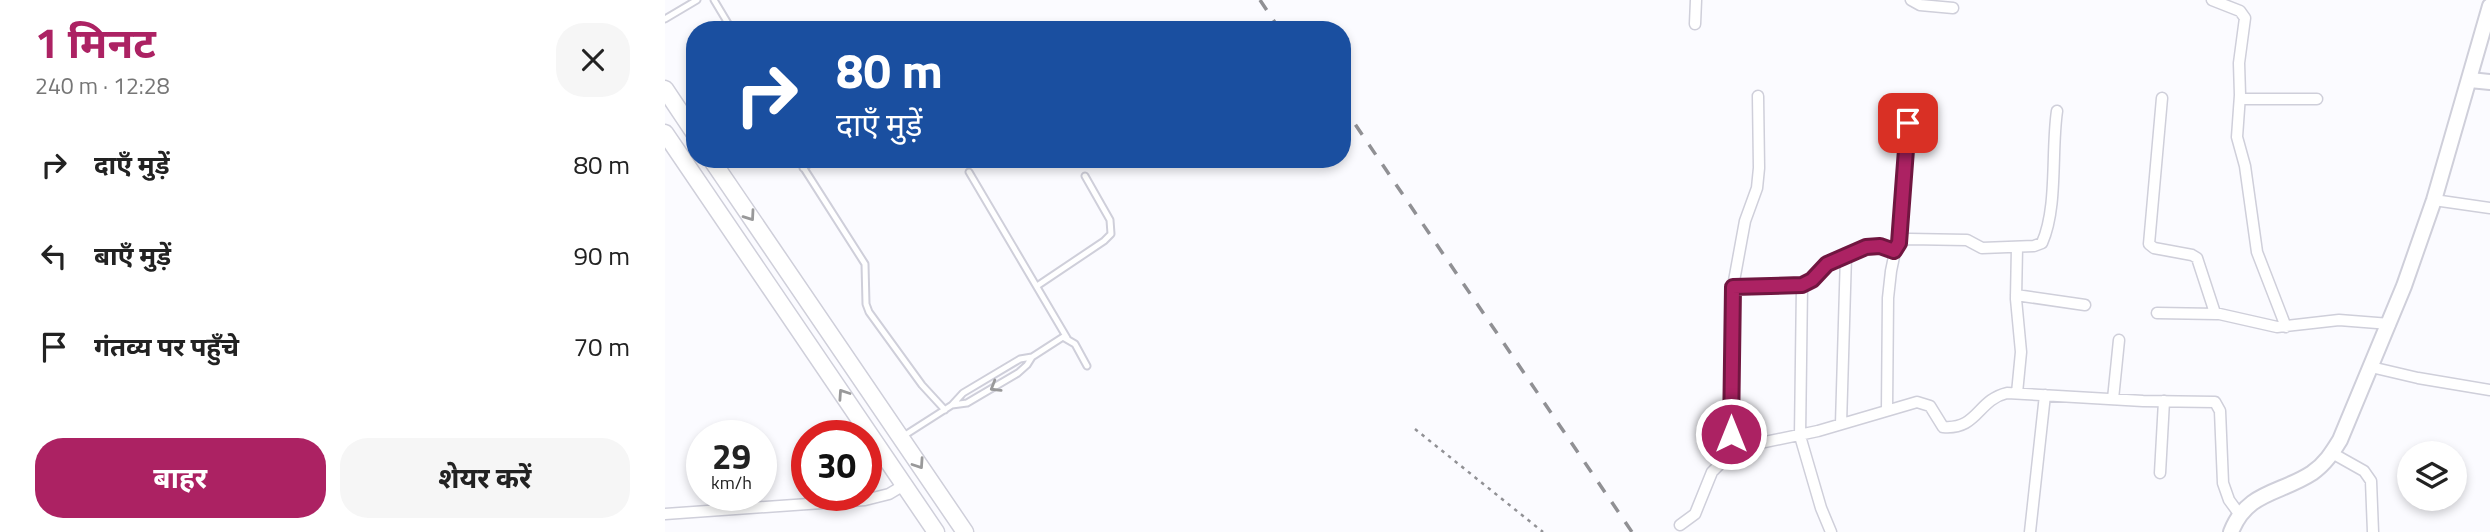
<!DOCTYPE html>
<html lang="hi">
<meta charset="utf-8">
<style>
:root{--surface:#fff;--page:#f6f6f6;--text:#222;--muted:#767676;--accent:#ac2263}
body{margin:0;font-family:"Titillium Web","Noto Sans Devanagari",sans-serif;background:var(--page);color:var(--text);height:100vh;display:flex;flex-direction:column;font-size:26px;white-space:nowrap}
*{box-sizing:border-box;margin:0}
p{font-size:23px;color:var(--muted)}
.icon{flex:none;width:38px;height:38px;fill:none;stroke:currentColor;stroke-width:2;stroke-linecap:round;stroke-linejoin:round}
.map{position:relative;flex:1;overflow:hidden}
.sheet{display:flex;flex-direction:column;background:var(--surface);width:665px}
.sheet>*{flex:none}
.banner{position:absolute;left:21px;top:21px;width:665px;height:147px;border-radius:28px;box-shadow:0 4px 10px #0003;background:#1a4fa0;color:#fff;overflow:hidden}
.buttons{position:absolute;left:1732px;top:441px;display:grid;gap:14px}
.buttons a{display:grid;place-items:center;width:70px;height:70px;border-radius:50%;background:var(--surface);box-shadow:0 4px 10px #0003;font-size:35px}
.speed{position:absolute;left:21px;top:420px;display:flex;gap:14px;font-size:35px;font-weight:700;text-align:center}
.speed>*{display:grid;place-content:center;width:91px;height:91px;border-radius:50%;background:var(--surface);box-shadow:0 4px 10px #0003;line-height:1}
.speed small{font-size:18px;font-weight:400}
.speed .limit{border:10px solid #d22;background:#fff;color:#111}
.pin{position:absolute;display:grid;place-items:center;width:60px;height:60px;color:#fff;margin:-30px;border-radius:14px;box-shadow:0 4px 10px #0006}
.me{position:absolute;width:77px;margin:-38px;rotate:0deg;stroke-linejoin:round;filter:drop-shadow(0 0 5px #0008)}
.turn{display:flex;align-items:center;gap:24px;height:147px;padding:0 35px;font-size:32px}
.turn .icon{width:91px;height:91px;stroke-width:2.5}
.turn b{display:block;font-size:49px;line-height:60px}
.round{display:grid;place-items:center;flex:none;width:74px;height:74px;border-radius:28px;background:var(--page)}
.headline{display:flex;align-items:center;justify-content:space-between;height:119px;padding:0 35px}
h1{font-size:42px;font-weight:700;line-height:52px;color:var(--accent)}
.action{display:flex;gap:14px;margin-top:auto;padding:14px 35px}
.action a{flex:1;height:80px;border-radius:28px;background:var(--accent);color:#fff;font-size:28px;font-weight:700;line-height:80px;text-align:center}
.action a+a{background:var(--page);color:var(--text)}
ul{padding:0;list-style:none}
li{display:flex;align-items:center;gap:21px;height:91px;padding:0 35px}
li div{flex:1}
li b{display:block;font-size:26px}
li em{font-style:normal}
main{display:flex;flex:1;min-height:0}
.map>svg:first-child{display:block}
</style>
<main>
<section class="sheet">
<div class="headline"><div><h1>1 मिनट</h1><p>240 m · 12:28</p></div><a class="round"><svg class="icon" aria-label="close" viewBox="0 0 24 24"><path d="M6 6l12 12M18 6L6 18"/></svg></a></div>
<ul>
<li><svg class="icon" aria-label="right" viewBox="0 0 24 24"><path d="M7 20v-9h11M14 6l5 5-5 5"/></svg><div><b>दाएँ मुड़ें</b></div><em>80 m</em></li>
<li><svg class="icon" aria-label="left" viewBox="0 0 24 24"><path d="M17 20v-9H6M10 6l-5 5 5 5"/></svg><div><b>बाएँ मुड़ें</b></div><em>90 m</em></li>
<li><svg class="icon" aria-label="arrive" viewBox="0 0 24 24"><path d="M6 21V4h12l-3 4 3 4H6"/></svg><div><b>गंतव्य पर पहुँचे</b></div><em>70 m</em></li>
</ul>
<div class="action"><a>बाहर</a><a>शेयर करें</a></div>
</section>
<div class="map">
<svg width="1825" height="532" viewBox="0 0 1825 532">
<rect width="100%" height="100%" fill="#fbfbff"/>
<g fill="none" stroke-linecap="round" stroke-linejoin="round">
<g stroke="#cfcfda" stroke-width="9">
<path id="lane" d="M49,0L67,30
M0,19L32,0
M133,159L200,264L201,304L204,312L257,385L280,410
M138,168L151,159
M304,172L402,338
M372,286L439,241L446,234L445,220L420,176
M287,405L302,403L353,373L362,365L367,357L398,337L410,344L422,366
M237,437L287,405L298,393L355,359L367,357"/>
</g>
<g stroke="#cfcfda" stroke-width="13">
<path id="street" d="M1246,0L1255,5L1288,8
M1547,0L1575,11L1580,18L1574,63L1575,95L1572,137L1580,166L1592,252L1621,327
M1030,24L1031,0
M1497,98L1484,244L1489,248L1527,255L1532,258L1550,313L1612,327L1674,320L1725,324
M1575,99H1652
M1769,200L1825,208
M1234,243L1243,123
M1137,285L1135,436L1156,508L1166,532
M1068,287L1137,285L1147,280L1162,264L1201,247L1215,246L1229,251
M1351,295L1420,305
M1492,313L1552,314
M1706,367L1753,378L1825,390
M1352,393L1356,352L1351,299L1352,247
M1448,399L1454,340
M1222,410L1223,298L1226,271L1231,247L1236,241L1244,239L1302,240L1317,248L1369,246L1377,243C1393,207 1386,151 1392,111
M1176,424L1181,255
M1064,453L1069,281L1080,221L1092,188L1094,168L1093,96
M1667,453L1699,471L1706,481L1708,532
M1495,473L1499,401
M0,514L200,500L224,494L239,485
M1015,525L1030,514L1047,472L1071,448L1153,431L1252,402L1265,406L1278,427C1313,430 1312,400 1342,393L1478,401L1550,402L1555,411L1558,483L1564,500L1575,515
M1365,532L1380,395"/>
</g>
<g stroke="#cfcfda" stroke-width="18">
<path id="secondary" d="M1805,80L1825,82
M1566,532C1582,491 1615,494 1647,473C1660,464 1667,453 1675,440L1739,286L1769,200L1825,6"/>
</g>
<g stroke="#cfcfda" stroke-width="19">
<path id="primary" d="M0,89L30,134
M0,133L271,532
M46,159L300,532"/>
</g>
<path stroke="#919195" stroke-width="2.5" stroke-dasharray="3.5 5" stroke-linecap="butt" d="M750,429L878,532"/>
<use href="#lane" stroke="#fff" stroke-width="5"/>
<use href="#street" stroke="#fff" stroke-width="10"/>
<use href="#secondary" stroke="#fff" stroke-width="14"/>
<use href="#primary" stroke="#fff" stroke-width="16"/>
<path stroke="#909094" stroke-width="3.5" stroke-dasharray="12 12" stroke-linecap="butt" d="M595,0L615,30
M677,105L967,532"/>
</g>
<defs><path id="oneway-chevron" d="M-2-3.5L2.5 0L-2 3.5" fill="none" stroke-width="1.6" stroke-linecap="round" stroke-linejoin="round" transform="scale(1.75)"/></defs>
<g stroke="#99999a">
<use href="#oneway-chevron" transform="translate(85 216) rotate(55)"/>
<use href="#oneway-chevron" transform="translate(330 387) rotate(149)"/>
<use href="#oneway-chevron" transform="translate(178 394) rotate(-124)"/>
<use href="#oneway-chevron" transform="translate(254 464) rotate(56)"/>
</g>
<g fill="none" stroke-linecap="round" stroke-linejoin="round">
<g stroke="#701640" stroke-width="18">
<path id="route" d="M1066,434L1068,287L1137,285L1147,280L1162,264L1201,247L1215,246L1229,251L1234,243L1243,123"/>
</g>
<use href="#route" stroke="#ac2263" stroke-width="12"/>
</g>
</svg>
<div class="buttons">
<a><svg class="icon" aria-label="layers" viewBox="0 0 24 24"><path d="M12 4l9 5-9 5-9-5zM3 14l9 5 9-5"/></svg></a>
</div>
<div class="speed"><div>29<small>km/h</small></div><div class="limit">30</div></div>
<div class="pin" style="left:1243px;top:123px;background:#d93025"><svg class="icon" aria-label="arrive" viewBox="0 0 24 24"><path d="M6 21V4h12l-3 4 3 4H6"/></svg></div>
<svg class="me" style="left:1066px;top:434px" viewBox="-20 -20 40 40"><circle r="17" fill="#ac2263" stroke="#fff" stroke-width="3"/><path d="M0-11L8 9 0 5-8 9z" fill="#fff"/></svg>
<div class="banner">
<div class="turn"><svg class="icon" aria-label="right" viewBox="0 0 24 24"><path d="M7 20v-9h11M14 6l5 5-5 5"/></svg><div><b>80 m</b>दाएँ मुड़ें</div></div>
</div>
</div>
</main>
